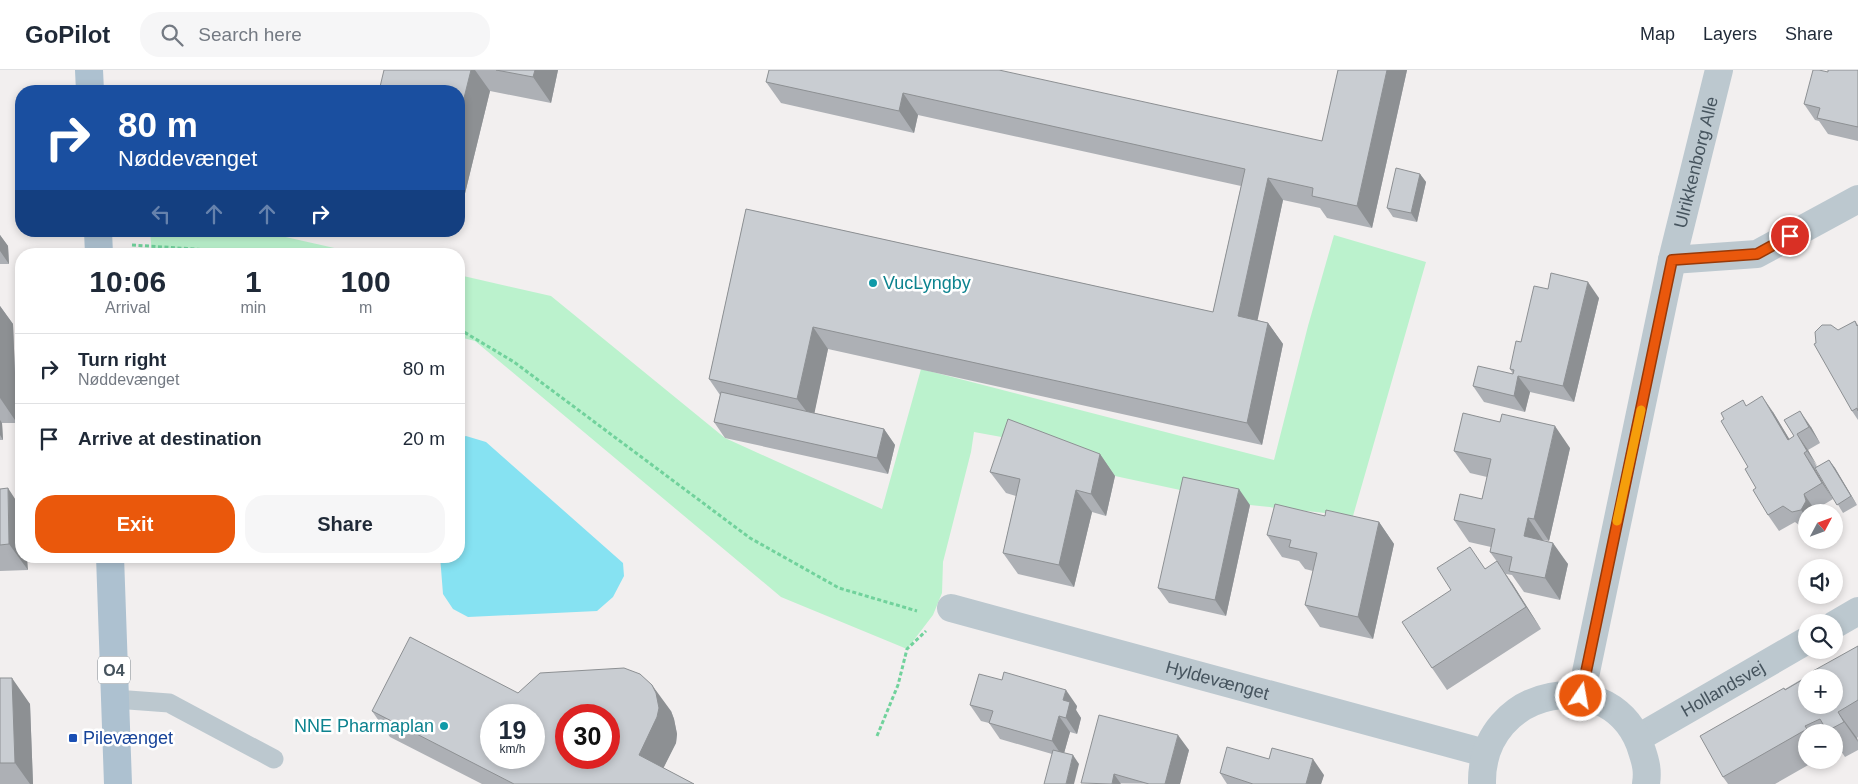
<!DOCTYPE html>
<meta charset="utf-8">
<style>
:root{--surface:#fff;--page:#f6f6f7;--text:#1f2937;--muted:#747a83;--line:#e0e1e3;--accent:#ea580c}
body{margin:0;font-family:Arial,sans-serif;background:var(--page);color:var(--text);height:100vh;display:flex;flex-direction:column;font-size:19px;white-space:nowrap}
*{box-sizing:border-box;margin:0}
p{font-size:16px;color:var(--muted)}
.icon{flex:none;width:28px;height:28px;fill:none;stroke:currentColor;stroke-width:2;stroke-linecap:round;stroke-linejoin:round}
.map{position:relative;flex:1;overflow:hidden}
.sheet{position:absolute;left:15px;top:178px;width:450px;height:315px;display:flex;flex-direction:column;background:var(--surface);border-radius:20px;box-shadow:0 2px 8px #0003}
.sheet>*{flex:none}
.top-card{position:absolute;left:15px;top:15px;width:450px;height:152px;border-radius:20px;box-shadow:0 2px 8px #0003;background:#1a4fa0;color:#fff;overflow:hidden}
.needle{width:32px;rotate:49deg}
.controls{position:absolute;left:1798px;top:434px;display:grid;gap:10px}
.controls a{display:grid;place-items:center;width:45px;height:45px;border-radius:50%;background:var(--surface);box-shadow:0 2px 8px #0003;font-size:25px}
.speed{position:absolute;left:480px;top:634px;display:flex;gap:10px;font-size:25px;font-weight:700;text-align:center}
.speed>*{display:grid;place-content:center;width:65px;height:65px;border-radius:50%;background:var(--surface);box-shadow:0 2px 8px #0003;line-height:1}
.speed small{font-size:12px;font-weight:400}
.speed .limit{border:8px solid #d22;background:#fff;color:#111}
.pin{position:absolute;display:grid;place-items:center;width:42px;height:42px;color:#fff;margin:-21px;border:2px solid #fff;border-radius:50%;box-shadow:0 1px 5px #0007}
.me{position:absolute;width:55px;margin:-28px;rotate:12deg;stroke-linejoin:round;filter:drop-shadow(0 0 4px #0008)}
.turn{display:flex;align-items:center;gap:18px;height:105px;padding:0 20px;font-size:22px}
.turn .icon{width:65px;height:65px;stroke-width:2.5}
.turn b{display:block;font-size:35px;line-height:42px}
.lanes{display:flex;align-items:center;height:48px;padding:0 20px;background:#0003;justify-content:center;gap:25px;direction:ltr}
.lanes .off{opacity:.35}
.eta{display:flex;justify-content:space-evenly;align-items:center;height:85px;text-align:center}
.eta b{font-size:30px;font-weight:700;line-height:35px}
.cta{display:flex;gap:10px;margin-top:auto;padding:10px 20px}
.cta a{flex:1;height:58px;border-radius:20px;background:var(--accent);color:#fff;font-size:20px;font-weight:700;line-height:58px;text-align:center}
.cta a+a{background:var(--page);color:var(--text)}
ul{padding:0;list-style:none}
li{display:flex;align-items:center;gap:15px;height:70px;padding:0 20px;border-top:1px solid var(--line)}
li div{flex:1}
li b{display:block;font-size:19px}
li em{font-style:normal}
header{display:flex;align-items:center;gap:30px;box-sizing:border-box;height:70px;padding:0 25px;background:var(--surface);border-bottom:1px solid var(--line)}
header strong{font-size:24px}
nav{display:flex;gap:28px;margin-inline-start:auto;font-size:18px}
.search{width:350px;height:45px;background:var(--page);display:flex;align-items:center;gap:12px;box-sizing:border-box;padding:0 18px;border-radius:20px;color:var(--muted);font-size:19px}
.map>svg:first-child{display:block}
</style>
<header>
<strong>GoPilot</strong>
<div class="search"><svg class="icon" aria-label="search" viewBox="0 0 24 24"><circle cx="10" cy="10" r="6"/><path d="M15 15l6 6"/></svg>Search here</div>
<nav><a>Map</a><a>Layers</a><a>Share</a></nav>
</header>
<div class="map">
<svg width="1858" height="714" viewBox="0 0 1858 714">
<rect width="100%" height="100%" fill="#f2efef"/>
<path fill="#bbf2cd" d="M150,161H259L361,184H152Z
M1334,165L1426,192L1353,446L1250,435L1115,406L1023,371L974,362L971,382L943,492L942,523L933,545L907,579L781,527L475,271L459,267V205L551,226L725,368L882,439L921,299L1274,390L1308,256Z"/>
<path fill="#86e2f2" d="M466,366L486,372L623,493L624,506L613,527L597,541L468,547L453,539L443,524L440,486H459V368Z"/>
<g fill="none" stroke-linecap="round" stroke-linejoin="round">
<path stroke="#71d29c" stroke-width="3" stroke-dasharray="4 2.5" stroke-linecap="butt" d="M132,175L210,180L226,184
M459,259L514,292L750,468L839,518L917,541
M877,666L898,615L907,579L926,561"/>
<path stroke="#bcc8cf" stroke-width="19" d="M115,629L169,633L274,689"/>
<g stroke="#bcc8cf" stroke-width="28">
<path d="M1672,190L1757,184L1858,129"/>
<path id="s1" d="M951,538L1485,683"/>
<path d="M1834,555L1858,541"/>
<path id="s2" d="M1581,626L1672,190L1719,0"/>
<path id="s3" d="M1638,668L1806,571"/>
<path d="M1482,714C1480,615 1615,591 1642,681C1646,693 1648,701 1646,714"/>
</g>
<path stroke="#adc1d0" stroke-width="28" d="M89,0L90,21
M98,161L99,184
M110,486L118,714"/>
</g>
<path fill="#adb0b5" d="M384,0H558L551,33L490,21L459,148V21Z
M769,0L1322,71L1338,0H1407L1372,158L1327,148L1320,138L1283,130L1257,250L1268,253L1283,274L1262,375L828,279L814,343L884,359L895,375L888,404L725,368L714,352L720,325L709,309L746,139L1213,242L1241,116L918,45L914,63L781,33L766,12Z
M1858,0V71L1828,64L1819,51L1815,50L1804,34L1828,2Z
M1420,104L1426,112L1417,152L1393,147L1387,138Z
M0,165L8,176L9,194H0Z
M1548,219L1599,228L1574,332L1530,322L1525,342L1484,332L1473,316L1513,304L1510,299L1521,272Z
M0,236L13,254L17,353H2L3,370H0Z
M1855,251L1858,255V350L1852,341L1816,273Z
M1743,330L1746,336L1773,342L1789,369L1794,366L1784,350L1811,357L1820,373L1808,380L1817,397L1829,390L1835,398L1857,435L1843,443L1816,398L1815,399L1833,429L1815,440L1806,442V457L1803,458L1795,452L1779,461L1768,445L1756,418L1748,397L1724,349Z
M1570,378L1549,471L1543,470L1568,494L1560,530L1524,522L1512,505L1506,504L1490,482L1491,477L1469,472L1454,450L1482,429L1487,407L1470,403L1454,381Z
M1100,384L1115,406L1106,446L1092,442L1074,517L1018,504L1003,483L1016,426L1006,423L990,402Z
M0,419L28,500L0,501Z
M1250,435L1226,546L1169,533L1158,518Z
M1325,446L1379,452L1394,474L1373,569L1320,557L1305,535L1313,501L1305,499L1299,491L1282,487L1267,465Z
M1486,498L1512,513L1541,559L1447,620L1432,598L1451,520Z
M1858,576V667L1857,668L1858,670V680L1845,687L1837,675L1834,677V662H1806V690H1817L1775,714H1728L1723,707L1785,619Z
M0,608L30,634L33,714H0Z
M518,623L671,641L674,649L677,664L676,673L663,698L694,714H482L390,667L372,641Z
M970,635L1077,636L1076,640L1081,648L1077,664L1070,662L1064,683L1079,694L1052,684L1000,669L989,653L981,651Z
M1189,680L1180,714L1081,713Z
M1220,703L1324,705L1321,714H1227Z"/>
<path fill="#8d9093" d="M471,0H475L490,21L459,148V48Z
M535,0H558L551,33L533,7Z
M1387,0H1407L1372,158L1357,136Z
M903,23L918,45L914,63L899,41Z
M1420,104L1426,112L1417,152L1411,143Z
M1268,108L1283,130L1254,267L1238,246Z
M0,165L8,176L9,194L0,181Z
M1588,212L1599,228L1574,332L1563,316Z
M0,236L13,254L17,353L0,328Z
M1268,253L1283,274L1262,375L1247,353Z
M813,257L828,279L813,350L797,329Z
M1518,306L1530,322L1525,342L1514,326Z
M1762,326L1773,342L1799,385L1788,370Z
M1800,341L1811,357L1820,373L1809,357Z
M0,350L2,353L3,370L0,365Z
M1555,356L1570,378L1549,471L1534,449Z
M884,359L895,375L888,404L877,388Z
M1797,364L1808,380L1818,397L1807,381Z
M1804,383L1815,399L1833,429L1822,413Z
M1100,384L1115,406L1106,446L1091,424Z
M1829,390L1835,398L1857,435L1851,426Z
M8,418L21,438V486H27L28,500L9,474Z
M1239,419L1250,435L1226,546L1215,530Z
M1076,420L1092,442L1074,517L1059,495Z
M1804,424L1815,440L1816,442H1806V447L1801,440Z
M1528,448L1543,470L1539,488L1524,466Z
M1379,452L1394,474L1373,569L1358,547Z
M1553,473L1568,494L1560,530L1545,508Z
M1497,491L1512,513L1541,559L1526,537Z
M12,608L30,634L33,714H30L15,693Z
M652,615L671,641L674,649L677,664L676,673L657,711L639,685Z
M1066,620L1077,636L1076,640L1081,648L1077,664L1066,648L1063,630Z
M1838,642L1857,668L1858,672L1844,652Z
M1059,646L1070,662L1063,687L1052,671Z
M1178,665L1189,680L1180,714H1165Z
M1073,685L1079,694L1074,714H1066Z
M1313,689L1324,705L1321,714H1306Z
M1114,704L1121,714H1112Z"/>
<path fill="#c9cdd2" stroke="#8d9093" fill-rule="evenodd" d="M384,0H471L459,48V21H379Z
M496,0H535L533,7Z
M769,0H999L1322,71L1338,0H1387L1357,136L1312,126L1313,118L1268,108L1238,246L1268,253L1247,353L813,257L797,329L709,309L746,139L1213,242L1245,99L903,23L899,41L766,12Z
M1813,0H1819L1828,2V0H1858V57L1817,48L1820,38L1804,34Z
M1396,98L1420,104L1411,143L1387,138Z
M1551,203L1588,212L1563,316L1518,306L1514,326L1473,316L1478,296L1513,304L1514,300L1510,299L1516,271L1521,272L1534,216L1548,219Z
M1855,251L1857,256L1858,255V341L1857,338L1852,341L1814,274L1816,273L1815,262L1822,255H1831L1838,260Z
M721,322L884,359L877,388L714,352Z
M1762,326L1788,370L1794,366L1784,350L1800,341L1809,357L1797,364L1807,381L1804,383L1822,413L1804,424L1806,431L1801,440L1792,442L1783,436L1768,445L1753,420L1756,418L1745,399L1748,397L1721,351L1724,349L1721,343L1743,330L1746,336Z
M1463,343L1500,352L1502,344L1555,356L1534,449L1528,448L1524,466L1553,473L1545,508L1509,501L1512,487L1490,482L1495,459L1454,450L1460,424L1482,429L1491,389L1454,381Z
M1008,349L1100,384L1091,424L1076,420L1059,495L1003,483L1020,409L990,402Z
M1829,390L1851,426L1837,435L1815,398Z
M1183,407L1239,419L1215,530L1158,518Z
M8,418L9,474L0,475V419Z
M1275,434L1325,446L1326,440L1379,452L1358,547L1305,535L1317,483L1289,477L1291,470L1267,465Z
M1470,477L1485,499L1497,491L1526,537L1432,598L1402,552L1451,520L1437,498Z
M410,567L518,623L540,603L624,598L640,604L652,615L656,623L659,638L657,647L639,685L694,714H514L372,641ZM491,645H534V688H491ZM566,645H609V688H566Z
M1858,576V630L1838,642L1844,652L1827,661L1820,649L1805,656L1807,659L1723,707L1700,666L1784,618L1785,620L1814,603L1813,601ZM1806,608H1834V635H1806Z
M1004,602L1066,620L1063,630L1070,632L1066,648L1059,646L1052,671L989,653L993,641L970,635L979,604L1002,610Z
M0,608H12L15,693H0Z
M1099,645L1178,665L1165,714H1149L1114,704L1112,714L1081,713Z
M1227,677L1269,689L1272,678L1313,689L1306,714H1253L1220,703Z
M1053,680L1073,685L1066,714H1044Z"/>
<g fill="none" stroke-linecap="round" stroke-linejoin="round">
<g stroke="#983908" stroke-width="12">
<path id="route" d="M1581,626L1672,190L1757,184L1790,166"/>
</g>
<use href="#route" stroke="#ea580c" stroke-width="9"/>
<path stroke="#f59e0b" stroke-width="9" d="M1617,451L1641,340"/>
</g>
<g fill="#0f9aa8" stroke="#fff" stroke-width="2">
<circle cx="873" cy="213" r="5"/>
<circle cx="444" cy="656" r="5"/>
</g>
<rect fill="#1a4fb4" stroke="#fff" stroke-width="2" x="68" y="663" width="10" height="10" rx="2.5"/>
<g text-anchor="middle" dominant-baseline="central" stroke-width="5" stroke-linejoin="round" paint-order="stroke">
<rect fill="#fff" stroke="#7e878e" stroke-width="1" x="98" y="586.5" width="32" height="27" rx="4"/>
<g font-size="16" font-weight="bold" fill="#46545e">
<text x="114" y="600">O4</text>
</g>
<g font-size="18" fill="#46545e" stroke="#fff">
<text stroke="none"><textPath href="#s2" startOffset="546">Ulrikkenborg Alle</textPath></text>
<text stroke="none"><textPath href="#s1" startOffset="276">Hyldevænget</textPath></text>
<text stroke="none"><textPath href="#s3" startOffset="98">Hollandsvej</textPath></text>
</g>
<g font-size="18" fill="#0d838f" stroke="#fff" text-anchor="start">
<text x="883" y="213">VucLyngby</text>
<text x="434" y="656" text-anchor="end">NNE Pharmaplan</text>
</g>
<g font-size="18" fill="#164399" stroke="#fff" text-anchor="start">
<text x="83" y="668">Pilevænget</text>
</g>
</g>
</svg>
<div class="controls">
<a><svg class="needle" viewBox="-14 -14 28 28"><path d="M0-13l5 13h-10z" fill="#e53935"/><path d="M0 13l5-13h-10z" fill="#747a83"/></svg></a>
<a><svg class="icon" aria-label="sound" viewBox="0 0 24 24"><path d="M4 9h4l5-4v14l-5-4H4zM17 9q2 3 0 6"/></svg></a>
<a><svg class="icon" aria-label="search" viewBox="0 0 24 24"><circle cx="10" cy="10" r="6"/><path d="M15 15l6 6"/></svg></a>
<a>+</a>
<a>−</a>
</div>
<div class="speed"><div>19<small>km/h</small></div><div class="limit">30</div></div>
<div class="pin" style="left:1790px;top:166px;background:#d93025"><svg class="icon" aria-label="arrive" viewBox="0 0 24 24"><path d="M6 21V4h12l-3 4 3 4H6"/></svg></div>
<svg class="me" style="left:1581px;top:626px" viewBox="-20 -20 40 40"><circle r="17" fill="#ea580c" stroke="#fff" stroke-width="3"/><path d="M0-11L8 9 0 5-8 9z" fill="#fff"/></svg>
<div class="top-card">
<div class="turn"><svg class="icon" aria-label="right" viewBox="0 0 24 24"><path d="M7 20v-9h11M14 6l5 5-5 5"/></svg><div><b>80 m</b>Nøddevænget</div></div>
<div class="lanes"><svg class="icon off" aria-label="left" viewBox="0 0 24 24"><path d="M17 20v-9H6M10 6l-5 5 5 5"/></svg><svg class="icon off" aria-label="ahead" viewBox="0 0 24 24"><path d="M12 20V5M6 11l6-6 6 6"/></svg><svg class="icon off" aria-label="ahead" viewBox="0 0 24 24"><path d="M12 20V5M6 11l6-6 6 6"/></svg><svg class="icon" aria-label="right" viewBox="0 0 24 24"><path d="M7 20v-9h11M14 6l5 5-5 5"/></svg></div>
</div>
<section class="sheet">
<div class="eta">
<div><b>10:06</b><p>Arrival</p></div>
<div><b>1</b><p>min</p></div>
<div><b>100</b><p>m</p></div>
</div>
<ul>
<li><svg class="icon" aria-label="right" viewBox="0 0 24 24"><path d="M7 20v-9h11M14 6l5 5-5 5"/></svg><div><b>Turn right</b><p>Nøddevænget</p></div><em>80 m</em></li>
<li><svg class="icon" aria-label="arrive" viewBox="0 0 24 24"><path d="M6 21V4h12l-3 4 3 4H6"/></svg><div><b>Arrive at destination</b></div><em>20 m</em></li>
</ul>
<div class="cta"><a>Exit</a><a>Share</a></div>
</section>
</div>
